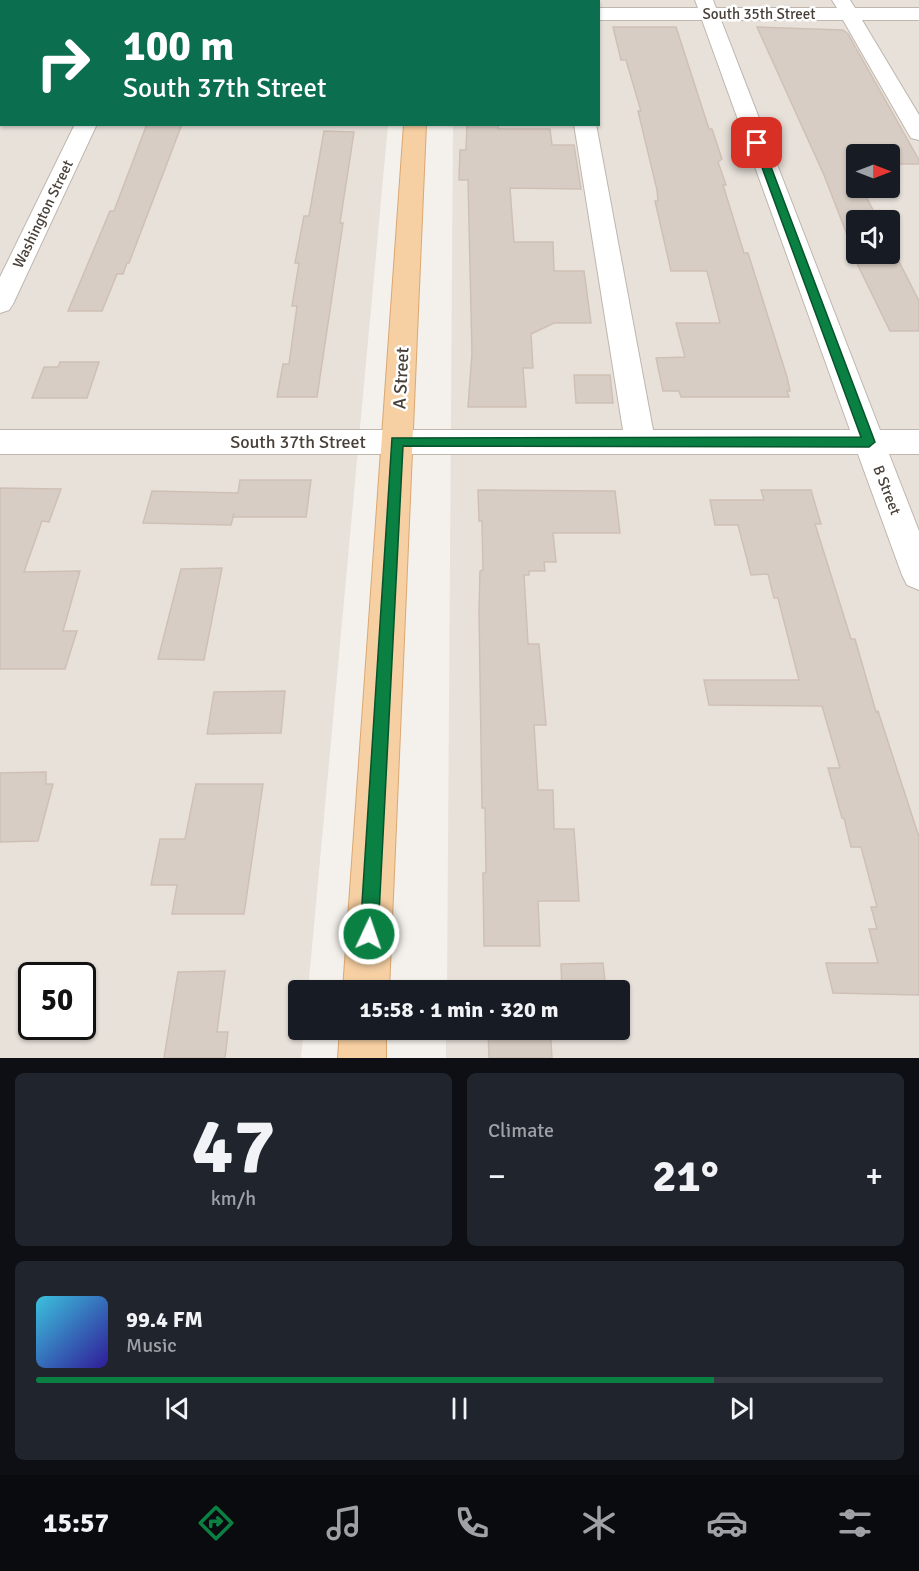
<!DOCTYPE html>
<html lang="en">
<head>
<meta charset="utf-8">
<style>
	body { margin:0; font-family:Signika,sans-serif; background:#20242c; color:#f1f3f6; height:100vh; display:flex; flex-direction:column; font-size:22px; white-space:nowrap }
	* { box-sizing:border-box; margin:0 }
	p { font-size:20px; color:#9ea1a6 }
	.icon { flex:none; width:33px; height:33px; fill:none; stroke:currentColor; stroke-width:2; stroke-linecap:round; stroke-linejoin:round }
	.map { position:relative; height:1058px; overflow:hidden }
	.side { display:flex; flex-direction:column; gap:15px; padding:15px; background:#0d0f14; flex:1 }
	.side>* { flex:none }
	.guide { position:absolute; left:0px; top:0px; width:600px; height:126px; box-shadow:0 2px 4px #0004; background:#0b6e4f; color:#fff; overflow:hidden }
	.needle { width:39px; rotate:90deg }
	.tools { position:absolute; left:846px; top:144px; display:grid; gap:12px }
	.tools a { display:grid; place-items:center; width:54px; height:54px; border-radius:6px; background:#171b24; box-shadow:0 2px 4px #0004; font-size:30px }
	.speed { position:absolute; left:18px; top:962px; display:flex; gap:12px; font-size:30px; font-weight:700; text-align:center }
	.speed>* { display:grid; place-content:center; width:78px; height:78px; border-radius:50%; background:#171b24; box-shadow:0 2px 4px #0004; line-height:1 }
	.speed .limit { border:3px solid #111; border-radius:9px; background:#fff; color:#111 }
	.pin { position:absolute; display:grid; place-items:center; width:51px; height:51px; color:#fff; margin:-26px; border-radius:12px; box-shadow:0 3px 9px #0006 }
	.me { position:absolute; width:66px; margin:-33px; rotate:3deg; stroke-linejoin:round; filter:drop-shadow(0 0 4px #0008) }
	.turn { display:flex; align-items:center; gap:21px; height:126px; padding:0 24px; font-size:27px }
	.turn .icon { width:78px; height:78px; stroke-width:2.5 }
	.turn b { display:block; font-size:42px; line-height:51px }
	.big { font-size:45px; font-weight:700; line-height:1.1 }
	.side .tile { flex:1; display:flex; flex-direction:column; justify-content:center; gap:9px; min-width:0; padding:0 21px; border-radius:9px; background:#20242c }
	.side .dial { align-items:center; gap:0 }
	.dial b { font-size:78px; line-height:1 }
	.song { display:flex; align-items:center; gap:18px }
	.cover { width:72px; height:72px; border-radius:9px; background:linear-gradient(135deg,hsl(190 70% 55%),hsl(250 70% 35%)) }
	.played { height:6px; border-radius:3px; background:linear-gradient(90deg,#0b8043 80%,#363941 80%) }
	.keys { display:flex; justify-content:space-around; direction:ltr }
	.heat { display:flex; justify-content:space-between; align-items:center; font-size:33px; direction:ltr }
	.side .tiles { flex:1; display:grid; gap:15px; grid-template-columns:1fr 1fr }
	.tile:last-child { grid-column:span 2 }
	.trip { position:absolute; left:288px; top:980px; width:342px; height:60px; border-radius:6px; background:#171b24; box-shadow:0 2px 4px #0004; font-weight:700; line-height:60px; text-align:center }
	.tabs { display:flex; height:96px; justify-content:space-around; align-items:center; background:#090b0e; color:#9ea1a6 }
	.tabs .icon { width:42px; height:42px }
	.tabs .selected { color:#0b8043 }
	.tabs b { font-size:27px; color:#f1f3f6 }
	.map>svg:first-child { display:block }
</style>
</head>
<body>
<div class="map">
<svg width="919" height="1058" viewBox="0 0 919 1058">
	<rect width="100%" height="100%" fill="#f4f0eb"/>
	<path fill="#e8e1da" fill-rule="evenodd" d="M0 0H400L2 2V124L388 125 308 990H298V1029H304L301 1058H0ZM32 975H82V1026H32Z
		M454 0H919V1058H446V1029H620V990H447L453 125 598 124V2ZM856 154H890V188H856ZM856 220H890V254H856Z"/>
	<path fill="#d8cdc4" stroke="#cfc0b5" stroke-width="1.5" d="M613 27H676L709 129H712L722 159 718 162 726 185H723L744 253H748L787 377 790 391H787L789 397H681L679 391H663L656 358 685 357 676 323H720L707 271H671L655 201H658L657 190 638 111H641L626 60H621Z
		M757 27 843 30 848 34 919 160V164H890L895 173H890V154H856V188H869H862L878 220H856V254H890V244L919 301V331H890L848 245H851L824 175Z
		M147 124H182L129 263H127L123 274H117L102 311H68L110 211H114Z
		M467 124H498V129H550L552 145H574L581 189 510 188 514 242H553L554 271H584L591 323H554L531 334 533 368H523L526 407H468L472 353 468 180H459L460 150H466Z
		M324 131 354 132 340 223H343L317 397H277L283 364H289L297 306H292L299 263H295L304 216H309Z
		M60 362H99L87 398H32L44 367H58Z
		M574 375H610L613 403H576Z
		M240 480H311L306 517H233L234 513 231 525 143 523 152 491 238 493Z
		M0 488 61 489 49 522 42 521 24 572 80 571 63 631H77L65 669H0Z
		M478 490 615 491 620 533H553L556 562H544L545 571H529V575H524L528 644H539L546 725H534L538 790H553L554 829H574L579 901H538L540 946H484L483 873H486L485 808H482L479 611 480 571 483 570 482 521H479Z
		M761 490H811L821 524H815L851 639H855L876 712 878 711 919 837V995L833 993 826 963H878L869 929H877L871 907H877L861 847H851L844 818H842L828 768H840L822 706 709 705 704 680H799L778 598H774L768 574 751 575 738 525H715L710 500H764Z
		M222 568 204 660 158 659 181 569Z
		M285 691 281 733 207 734 214 692Z
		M46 772V784H53L38 841 0 842V773Z
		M196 784H263L244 914H172L177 885H151L160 839H185Z
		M603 963 606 990H562L561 964Z
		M225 971 217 1032H228L225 1058H164L178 972Z
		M488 1029H550L552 1058H489Z"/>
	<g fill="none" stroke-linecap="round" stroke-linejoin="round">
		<defs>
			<path id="minor" d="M137 0H155L136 2Z
				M556 0H574V2H556Z
				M695 0H713L716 8H837L832 0H850L855 8H919V20H862L919 115V140L911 138 908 133 843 20H721L880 430H919V454H889L919 531V590L907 585 902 575 858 454H0V430H623L574 124H596L653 430H850L702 20H598V8H698Z
				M0 9H2V21H0Z
				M75 124H97L13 304 9 310 0 313V277Z"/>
			<path id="major" d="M413 0H431V2H413Z
				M404 124H426L389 990H343Z
				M340 1029H386V1058H338Z"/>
		</defs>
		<use href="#minor" stroke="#bfb6ae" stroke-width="2"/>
		<use href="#major" stroke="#daa873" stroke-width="2"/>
		<use href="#minor" fill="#fff" fill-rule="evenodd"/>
		<use href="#major" fill="#f6cfa2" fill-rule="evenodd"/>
	</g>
	<path fill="#0b8043" stroke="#07532c" stroke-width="1.5" d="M757 140 762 143 875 442 869 447 403 446 378 934 375 940 369 943 362 940 360 934 392 438 861 437 753 143Z"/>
	<g text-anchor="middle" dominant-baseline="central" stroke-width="5" stroke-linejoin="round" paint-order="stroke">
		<g font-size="15" fill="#484039" stroke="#fff">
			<text x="759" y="14">South 35th Street</text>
			<text transform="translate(43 214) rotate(-64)">Washington Street</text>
			<text transform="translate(887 490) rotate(69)">B Street</text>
		</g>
		<g font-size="18" fill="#484039" stroke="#fff">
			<text transform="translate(401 378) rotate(-87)">A Street</text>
			<text x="298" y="442">South 37th Street</text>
		</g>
	</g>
</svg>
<div class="tools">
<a><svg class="needle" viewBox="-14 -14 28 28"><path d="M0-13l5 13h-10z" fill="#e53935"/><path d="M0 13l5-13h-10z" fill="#9ea1a6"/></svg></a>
<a><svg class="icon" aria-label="sound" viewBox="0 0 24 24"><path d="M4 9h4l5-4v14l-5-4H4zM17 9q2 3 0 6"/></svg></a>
</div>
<div class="speed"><div class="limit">50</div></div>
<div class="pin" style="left:757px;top:143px;background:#d93025"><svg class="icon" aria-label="arrive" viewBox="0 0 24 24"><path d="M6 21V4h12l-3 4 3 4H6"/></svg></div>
<svg class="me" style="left:369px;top:934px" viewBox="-20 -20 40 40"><circle r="17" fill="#0b8043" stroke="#fff" stroke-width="3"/><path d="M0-11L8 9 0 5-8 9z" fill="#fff"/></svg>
<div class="trip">15:58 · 1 min · 320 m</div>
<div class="guide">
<div class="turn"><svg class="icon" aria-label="right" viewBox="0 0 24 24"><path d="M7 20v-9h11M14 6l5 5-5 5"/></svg><div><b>100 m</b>South 37th Street</div></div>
</div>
</div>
<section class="side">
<div class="tiles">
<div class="tile dial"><b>47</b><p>km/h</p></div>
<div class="tile"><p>Climate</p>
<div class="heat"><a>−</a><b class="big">21°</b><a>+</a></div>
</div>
<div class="tile">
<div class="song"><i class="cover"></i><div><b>99.4 FM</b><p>Music</p></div></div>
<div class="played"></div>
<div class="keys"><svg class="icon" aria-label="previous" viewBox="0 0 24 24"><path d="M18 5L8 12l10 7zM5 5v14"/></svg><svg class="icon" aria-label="pause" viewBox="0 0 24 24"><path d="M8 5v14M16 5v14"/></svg><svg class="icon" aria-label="next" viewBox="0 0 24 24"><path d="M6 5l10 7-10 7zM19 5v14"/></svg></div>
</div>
</div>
</section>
<nav class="tabs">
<b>15:57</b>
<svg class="icon selected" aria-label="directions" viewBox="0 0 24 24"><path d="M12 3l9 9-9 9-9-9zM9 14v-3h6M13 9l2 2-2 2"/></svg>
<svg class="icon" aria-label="music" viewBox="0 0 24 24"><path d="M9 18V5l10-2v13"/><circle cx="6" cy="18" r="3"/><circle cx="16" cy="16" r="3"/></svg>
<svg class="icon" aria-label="phone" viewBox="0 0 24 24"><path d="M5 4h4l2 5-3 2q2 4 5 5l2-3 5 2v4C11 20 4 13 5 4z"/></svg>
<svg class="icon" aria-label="climate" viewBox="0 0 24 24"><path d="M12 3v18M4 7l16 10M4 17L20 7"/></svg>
<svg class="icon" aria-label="car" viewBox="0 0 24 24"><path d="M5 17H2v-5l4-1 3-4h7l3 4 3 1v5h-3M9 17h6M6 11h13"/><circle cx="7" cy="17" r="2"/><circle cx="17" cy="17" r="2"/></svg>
<svg class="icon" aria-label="filters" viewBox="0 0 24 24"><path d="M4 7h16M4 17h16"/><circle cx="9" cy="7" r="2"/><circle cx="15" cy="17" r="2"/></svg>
</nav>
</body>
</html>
